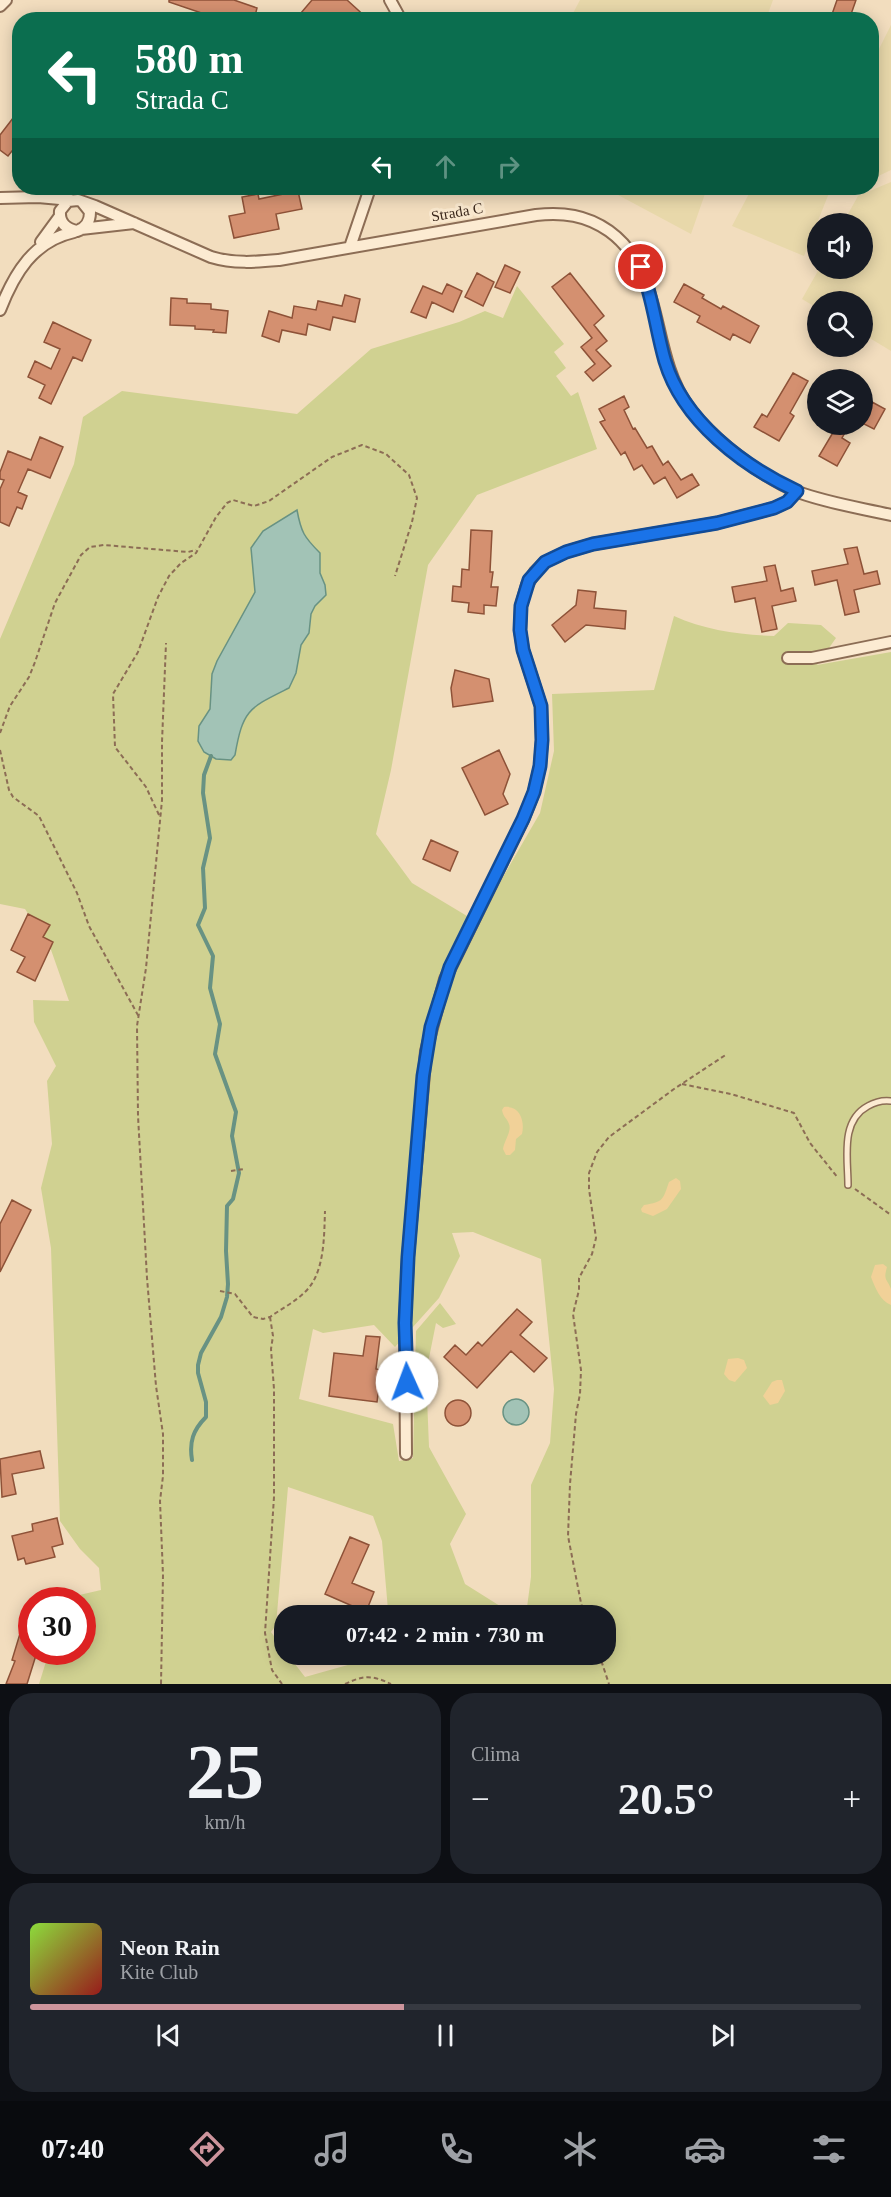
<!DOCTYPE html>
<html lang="it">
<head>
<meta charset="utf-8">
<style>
	body { margin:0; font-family:Georgia,serif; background:#20242c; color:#f1f3f6; height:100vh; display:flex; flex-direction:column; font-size:22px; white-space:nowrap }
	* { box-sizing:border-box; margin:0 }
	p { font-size:20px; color:#9ea1a6 }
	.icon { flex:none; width:33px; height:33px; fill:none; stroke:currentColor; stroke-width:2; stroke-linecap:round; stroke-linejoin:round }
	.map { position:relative; height:1684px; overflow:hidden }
	.side { display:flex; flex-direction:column; gap:9px; padding:9px; background:#0d0f14; flex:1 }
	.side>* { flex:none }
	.top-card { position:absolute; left:12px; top:12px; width:867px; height:183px; border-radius:24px; box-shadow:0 3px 15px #0003; background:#0b6e4f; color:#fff; overflow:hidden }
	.controls { position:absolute; left:807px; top:213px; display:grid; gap:12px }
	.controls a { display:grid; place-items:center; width:66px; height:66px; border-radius:50%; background:#171b24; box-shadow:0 3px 15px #0003; font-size:30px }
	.speed { position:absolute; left:18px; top:1587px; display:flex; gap:12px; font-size:30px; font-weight:700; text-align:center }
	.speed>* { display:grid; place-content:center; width:78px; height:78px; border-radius:50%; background:#171b24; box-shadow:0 3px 15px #0003; line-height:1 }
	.speed .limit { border:9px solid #d22; background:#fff; color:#111 }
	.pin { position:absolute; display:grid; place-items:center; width:51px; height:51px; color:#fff; margin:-26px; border:3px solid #fff; border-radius:50%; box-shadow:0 2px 6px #0007 }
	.me { position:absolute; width:66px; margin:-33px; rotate:358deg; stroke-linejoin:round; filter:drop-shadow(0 0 4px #0008) }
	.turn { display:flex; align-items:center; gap:21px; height:126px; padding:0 24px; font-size:27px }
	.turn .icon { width:78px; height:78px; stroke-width:2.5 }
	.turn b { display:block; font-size:42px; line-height:51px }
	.lanes { display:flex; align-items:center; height:57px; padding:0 24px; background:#0003; justify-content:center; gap:30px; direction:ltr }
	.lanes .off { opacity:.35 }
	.big { font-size:45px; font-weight:700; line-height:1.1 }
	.side .tile { flex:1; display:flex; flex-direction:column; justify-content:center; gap:9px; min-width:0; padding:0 21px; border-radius:24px; background:#20242c }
	.side .dial { align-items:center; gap:0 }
	.dial b { font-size:78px; line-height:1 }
	.song { display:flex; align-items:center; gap:18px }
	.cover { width:72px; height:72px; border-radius:9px; background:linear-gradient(135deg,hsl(90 70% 55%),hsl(0 70% 35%)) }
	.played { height:6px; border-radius:3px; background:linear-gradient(90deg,#cd949c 45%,#363941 45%) }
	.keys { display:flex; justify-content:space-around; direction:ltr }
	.heat { display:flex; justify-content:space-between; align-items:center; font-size:33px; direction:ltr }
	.side .tiles { flex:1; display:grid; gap:9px; grid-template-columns:1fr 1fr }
	.tile:last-child { grid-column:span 2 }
	.trip { position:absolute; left:274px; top:1605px; width:342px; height:60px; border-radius:24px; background:#171b24; box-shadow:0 3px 15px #0003; font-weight:700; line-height:60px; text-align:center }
	.tab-bar { display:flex; height:96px; justify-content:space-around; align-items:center; background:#090b0e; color:#9ea1a6 }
	.tab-bar .icon { width:42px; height:42px }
	.tab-bar .active { color:#cd949c }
	.tab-bar b { font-size:27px; color:#f1f3f6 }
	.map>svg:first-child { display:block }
</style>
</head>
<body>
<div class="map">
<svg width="891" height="1684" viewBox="0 0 891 1684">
	<rect width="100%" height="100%" fill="#f2ddbe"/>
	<path fill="#e8d8aa" d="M580 0H773L766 19H570Z
		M891 25V170L872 179V63Z
		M891 182V351L863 334 862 302H818L817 308 802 299 819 269 862 268V224L843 223 858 196Z
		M605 188H707L691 234Z
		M752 188H831L804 256 732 226Z"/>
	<path fill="#d0d191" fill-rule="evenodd" d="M517 286 564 344 554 352 566 368 556 376 571 396 578 392 597 449 477 495 428 565 391 770 376 834 412 883 477 922 540 813 554 751 552 694 654 690 674 616C705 630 740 635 774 636L788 623 821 625 836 638 817 665 891 652V1684H39L49 1652H82V1600H73L75 1596 101 1590 99 1568 80 1549 60 1521 51 1248 41 1188 52 1144 47 1081 56 1066 34 1022 33 1000 69 1001 50 947 25 909 0 904V639L74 464 83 417 122 391 297 414 371 349 459 322 485 311 503 318ZM473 1232 541 1259 554 1389 550 1443 531 1485V1577L526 1615 606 1616V1654L364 1655 362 1661 305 1677 288 1655 285 1654V1651L271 1632 276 1625 288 1487 373 1516 382 1541 388 1610 381 1615H508L500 1606 465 1584 450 1544 466 1514 429 1447 426 1373 436 1323 443 1328 456 1324 440 1303 416 1331 413 1458 399 1461 393 1424 299 1399 313 1329 323 1333 374 1325 395 1347 439 1298 460 1256 452 1233Z"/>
	<path fill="#f1d198" d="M504 1107C520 1105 525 1121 522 1134L516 1139 515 1150 510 1155H506L503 1149C504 1141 512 1131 509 1124 507 1118 503 1117 502 1110Z
		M676 1178 680 1181 681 1189 667 1209 653 1216 642 1212 641 1209 644 1205C664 1202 663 1199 669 1182Z
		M883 1264 887 1267C883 1281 887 1278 891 1289 891 1293 891 1301 891 1305 880 1301 875 1287 871 1277L875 1265Z
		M738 1358 744 1360 747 1368 735 1382 729 1380 724 1374 728 1359Z
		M777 1380H782L785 1391 778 1403 770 1405 763 1396 772 1382Z"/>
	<path fill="#a2c3b6" stroke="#689283" stroke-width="1.5" d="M297 510C301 532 304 537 320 553V573L325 585 326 595 315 606 311 614 309 633 301 645 296 673 289 688C249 708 243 709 235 755L231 760 216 759 204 752 198 741 199 726 210 709 212 674 217 661 255 592 251 548 263 531Z
		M503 1412a13 13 0 1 1 26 0a13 13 0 1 1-26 0Z"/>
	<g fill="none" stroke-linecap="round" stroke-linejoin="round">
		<path stroke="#689283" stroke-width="4" d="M192 1460C189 1442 193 1430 206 1417V1402L198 1373V1365L201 1353 221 1317 227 1297 228 1284 226 1251 227 1206 233 1199 239 1173 232 1136 236 1112 215 1054 220 1024 210 988 213 956 198 925 205 908 203 868 210 838 203 793 204 775 211 756"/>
	</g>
	<path fill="#d49070" stroke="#8e5238" stroke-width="1.5" d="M169 0H234L257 8 254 20H222L169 2Z
		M312 0H347L369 20H295Z
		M837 0H856L849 20H830Z
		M20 109V141L8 156 0 150V135Z
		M298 191 302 209 276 214 279 229 234 238 229 216 245 213 242 197 258 194 259 199Z
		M505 265 520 272 510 293 495 287Z
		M477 273 494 282 483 306 465 297Z
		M570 273 604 316 594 325 607 341 596 350 611 366 593 381 585 372 595 364 581 347 592 338 552 287Z
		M447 284 462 291 453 312 432 302 426 318 411 312 423 286 442 294Z
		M684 284 704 295 702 298 721 309 723 306 759 326 750 343 733 334 730 340 697 322 700 316 674 302Z
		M345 295 360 299 355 322 333 317 330 330 308 324 306 335 282 330 279 342 262 336 269 311 292 318 294 306 316 310 318 301 342 306Z
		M171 298 187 299V303L211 304V309L228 311 226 333 213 332 214 330 195 329V326L170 325Z
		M53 322 91 340 82 361 73 357 51 404 39 398 45 385 28 377 35 361 51 369 60 349 44 342Z
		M793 373 808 381 790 413 794 416 779 441 754 427 762 414 767 417Z
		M624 396 629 407 624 410 633 429 635 428 647 448 652 446 663 465 668 461 681 480 692 474 699 485 677 498 665 477 654 484 642 465 634 470 625 452 621 455 600 422 605 420 599 409Z
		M872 402 885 409 874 429 862 423Z
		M838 424H850L842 438 850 443 837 466 819 456Z
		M40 437 63 447 50 478 28 469 18 492 27 496 22 509 17 507 9 526 0 522V489L4 480 0 479V472L8 451 31 460Z
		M471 530 492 531 490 572H493L491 587H498L496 606 484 605V614L468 612 469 603 452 601 453 586 461 587 462 569 469 570Z
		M857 547 864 574 877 571 880 584 854 590 859 612 845 615 837 580 815 585 812 571 848 564 844 549Z
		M775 565 781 591 793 588 796 601 772 606 777 629 762 632 755 598 735 602 732 587 767 581 764 567Z
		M578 590 596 592 594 608 626 611 625 629 586 625 565 642 552 625 576 605Z
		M455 670 489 679 493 701 453 707 451 688Z
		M499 750 510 774 503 794 508 804 485 815 462 768Z
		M431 840 458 852 450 871 423 859Z
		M28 914 50 925 43 937 53 942 35 981 17 972 25 957 11 950Z
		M12 1200 31 1210 0 1272V1224Z
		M517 1309 532 1322 520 1335 547 1358 534 1372 511 1351 477 1388 444 1357 455 1345 466 1355 478 1342 482 1346Z
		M366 1336 380 1337 376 1369 381 1370 377 1402 329 1396 334 1353 363 1356Z
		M445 1413a13 13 0 1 1 26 0a13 13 0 1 1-26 0Z
		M40 1451 44 1468 12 1474 16 1494 2 1497 0 1459Z
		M57 1518 63 1544 52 1547 55 1557 26 1564 24 1558 18 1560 12 1536 33 1531 32 1524Z
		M350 1537 369 1545 352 1583 374 1592 366 1612 325 1594Z
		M29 1604H32V1652H37L27 1684H6L15 1661 12 1660Z"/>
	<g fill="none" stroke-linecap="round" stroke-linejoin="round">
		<defs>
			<path id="lane" d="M848 1185C848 1158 840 1121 868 1106 875 1102 883 1100 891 1101"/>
			<path id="street" d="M390 0 401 20
				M0 6 6 0
				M0 198 38 197 71 200
				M82 202 90 212C90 222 86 228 77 231 66 229 59 223 60 211L68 201 78 200 95 206 211 257C234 264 256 262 279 260L536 215C563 212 586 215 609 231 666 272 649 352 688 406 711 438 761 477 798 492 827 503 861 508 891 515
				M81 229 134 223
				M41 242 60 216
				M350 247 370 188
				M0 310C14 274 33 241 74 232
				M788 658H812L891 642
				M406 1454 405 1323 408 1257 426 1051 445 979 523 820 534 792 540 766 542 740 541 706 523 650 520 630 521 606 527 585 535 572 545 562 566 552 593 544 717 523 774 508 787 502 797 491"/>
		</defs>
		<use href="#lane" stroke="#8c6d55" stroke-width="8"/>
		<use href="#street" stroke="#8c6d55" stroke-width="14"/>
		<path stroke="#8c6d55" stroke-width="2" stroke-dasharray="4.5 3" stroke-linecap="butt" d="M0 733 10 706 29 677 35 662 55 603 81 555 90 547 104 545 188 552 196 550
			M0 750 9 790 13 797 39 816 77 893 89 926 139 1017
			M159 815 146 787 115 747 113 694 138 652 158 597 169 576 181 563 196 553 216 517 227 503 233 500 254 506 269 501 332 457 362 445 386 454 409 475 417 498 412 522 395 576
			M682 1084 731 1094 794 1113 810 1143 838 1178
			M231 1171 244 1169
			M855 1189 891 1215
			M220 1291 235 1294 253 1317 263 1319 270 1317C281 1309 295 1302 305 1292 325 1273 324 1236 325 1211
			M270 1317 273 1336 271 1349 274 1389V1497L265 1633 272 1670 282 1684
			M585 1616 581 1603 568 1536 570 1484 576 1414 580 1394 581 1370 573 1314 579 1290V1278L592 1254 596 1238 589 1189V1173L597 1152 609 1137 674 1089 727 1054
			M599 1654 609 1684
			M161 1684 163 1575 160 1501 163 1476V1434L156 1386 147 1278 138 1116 137 1026 146 968 162 800V742L166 643
			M345 1684C364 1675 372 1675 391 1684"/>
		<use href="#lane" stroke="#fcebd2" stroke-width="5"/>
		<use href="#street" stroke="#fcebd2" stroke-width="10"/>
	</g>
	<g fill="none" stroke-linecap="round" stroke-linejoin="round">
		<defs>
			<path id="route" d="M407 1382 405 1323 408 1257 423 1076 431 1027 450 967 523 819 534 792 540 766 542 740 541 706 523 650 520 630 521 606 529 580 545 562 566 552 593 544 717 523 774 508 787 502 797 491C743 466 683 421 665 361 656 330 653 298 641 267"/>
		</defs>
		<use href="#route" stroke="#114b97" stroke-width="15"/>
		<use href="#route" stroke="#1a73e8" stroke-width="10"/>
	</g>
	<g text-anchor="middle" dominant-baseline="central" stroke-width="6" stroke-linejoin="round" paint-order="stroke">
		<g font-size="15" fill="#3a271b" stroke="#f9e8ce">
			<text transform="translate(457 212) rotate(-10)">Strada C</text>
		</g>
	</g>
</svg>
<div class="controls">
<a><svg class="icon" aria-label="sound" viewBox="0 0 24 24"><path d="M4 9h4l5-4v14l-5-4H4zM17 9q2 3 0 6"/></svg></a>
<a><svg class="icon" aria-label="search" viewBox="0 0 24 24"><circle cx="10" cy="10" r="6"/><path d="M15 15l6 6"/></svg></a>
<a><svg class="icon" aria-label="layers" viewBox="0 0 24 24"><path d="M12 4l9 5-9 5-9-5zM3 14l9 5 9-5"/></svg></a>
</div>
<div class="speed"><div class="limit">30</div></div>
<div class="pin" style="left:641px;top:267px;background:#d93025"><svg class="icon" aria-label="arrive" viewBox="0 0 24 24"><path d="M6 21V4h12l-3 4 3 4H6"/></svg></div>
<svg class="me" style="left:407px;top:1382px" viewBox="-20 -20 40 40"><circle r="19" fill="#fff"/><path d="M0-13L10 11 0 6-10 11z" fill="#1a73e8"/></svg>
<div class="trip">07:42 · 2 min · 730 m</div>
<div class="top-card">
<div class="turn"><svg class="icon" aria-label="left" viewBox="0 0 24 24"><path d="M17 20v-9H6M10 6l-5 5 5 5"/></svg><div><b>580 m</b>Strada C</div></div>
<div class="lanes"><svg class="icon" aria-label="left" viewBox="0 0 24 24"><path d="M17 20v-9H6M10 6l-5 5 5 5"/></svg><svg class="icon off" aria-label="ahead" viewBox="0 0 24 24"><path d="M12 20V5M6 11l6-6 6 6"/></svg><svg class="icon off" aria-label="right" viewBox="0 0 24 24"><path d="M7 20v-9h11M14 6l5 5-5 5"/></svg></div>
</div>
</div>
<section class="side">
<div class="tiles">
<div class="tile dial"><b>25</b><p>km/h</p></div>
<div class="tile"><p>Clima</p>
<div class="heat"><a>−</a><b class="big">20.5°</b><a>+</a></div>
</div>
<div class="tile">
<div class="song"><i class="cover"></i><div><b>Neon Rain</b><p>Kite Club</p></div></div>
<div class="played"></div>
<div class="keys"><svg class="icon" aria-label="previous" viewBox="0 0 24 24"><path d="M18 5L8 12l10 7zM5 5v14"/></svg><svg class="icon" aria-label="pause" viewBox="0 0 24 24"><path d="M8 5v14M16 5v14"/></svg><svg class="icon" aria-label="next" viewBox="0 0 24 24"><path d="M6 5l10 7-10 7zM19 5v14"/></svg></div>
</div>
</div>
</section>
<nav class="tab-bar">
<b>07:40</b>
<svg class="icon active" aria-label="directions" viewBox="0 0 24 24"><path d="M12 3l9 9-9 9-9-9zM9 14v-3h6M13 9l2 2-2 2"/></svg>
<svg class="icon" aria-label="music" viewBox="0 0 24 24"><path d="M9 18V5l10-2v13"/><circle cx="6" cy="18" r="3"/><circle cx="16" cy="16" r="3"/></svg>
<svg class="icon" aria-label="phone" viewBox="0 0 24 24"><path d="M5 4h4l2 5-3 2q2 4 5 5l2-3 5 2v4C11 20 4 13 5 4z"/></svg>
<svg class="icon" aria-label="climate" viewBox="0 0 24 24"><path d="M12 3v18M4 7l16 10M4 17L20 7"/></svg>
<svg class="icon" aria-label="car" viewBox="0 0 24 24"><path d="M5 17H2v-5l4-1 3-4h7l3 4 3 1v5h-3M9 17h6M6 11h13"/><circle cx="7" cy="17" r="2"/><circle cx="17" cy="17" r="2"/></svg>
<svg class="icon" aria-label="filters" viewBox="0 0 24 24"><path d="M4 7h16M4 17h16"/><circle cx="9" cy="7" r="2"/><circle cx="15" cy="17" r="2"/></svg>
</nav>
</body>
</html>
